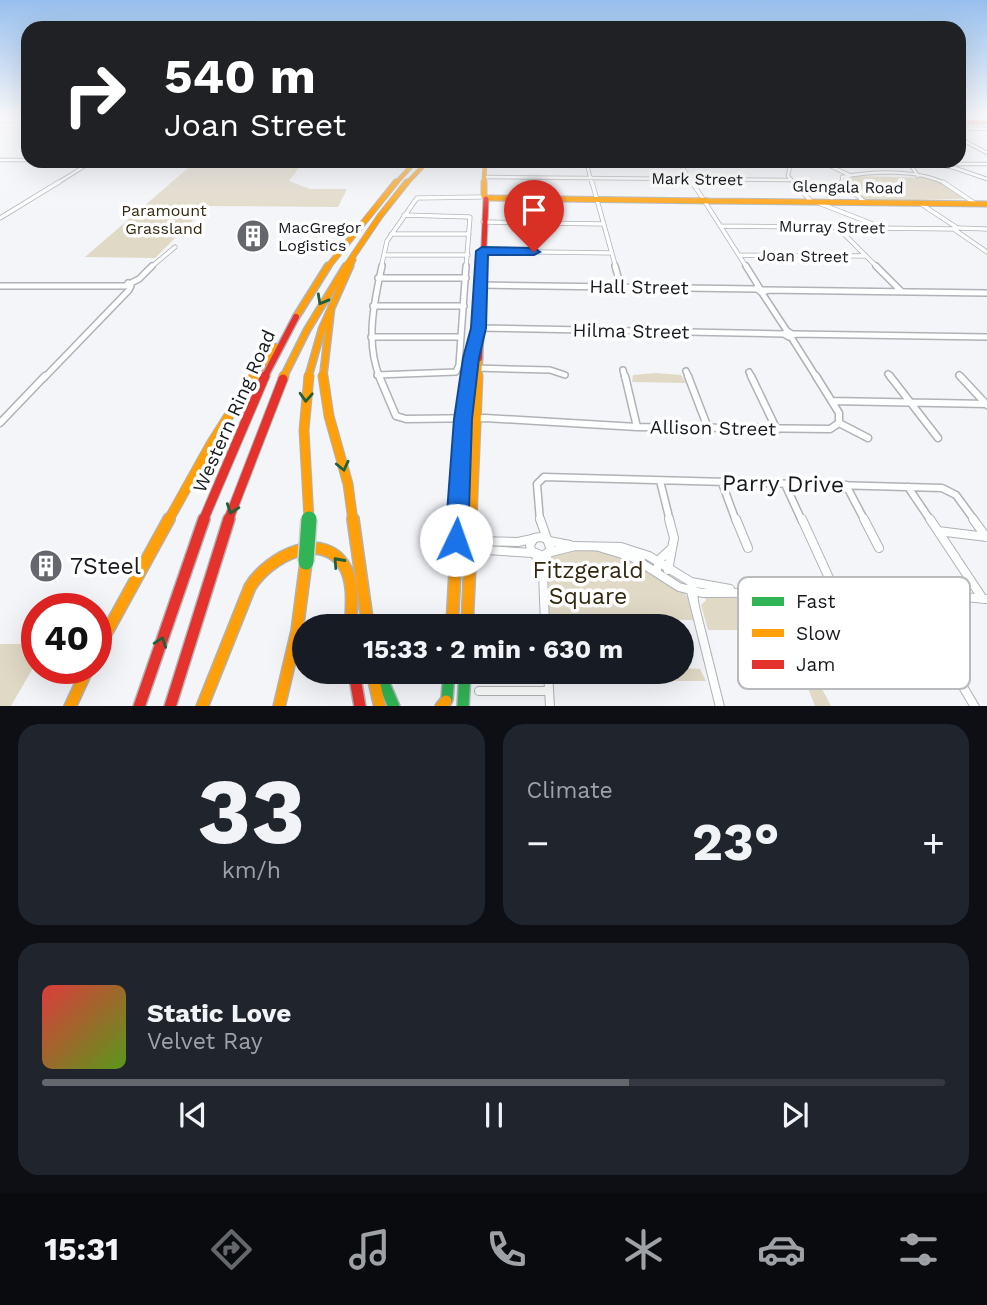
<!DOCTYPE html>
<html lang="en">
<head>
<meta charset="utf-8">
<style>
	body { margin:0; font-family:"Work Sans",sans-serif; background:#20242c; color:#f1f3f6; height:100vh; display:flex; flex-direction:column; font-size:26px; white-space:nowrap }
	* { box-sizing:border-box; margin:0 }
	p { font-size:23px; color:#9ea1a6 }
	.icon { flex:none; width:38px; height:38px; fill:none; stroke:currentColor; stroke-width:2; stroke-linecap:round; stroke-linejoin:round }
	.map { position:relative; height:706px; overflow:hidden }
	.side { display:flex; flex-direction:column; gap:18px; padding:18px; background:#0d0f14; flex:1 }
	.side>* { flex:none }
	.banner { position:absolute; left:21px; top:21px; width:945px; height:147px; border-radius:21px; box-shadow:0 7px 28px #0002; background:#202124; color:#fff; overflow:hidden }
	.speed { position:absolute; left:21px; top:593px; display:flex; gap:14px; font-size:35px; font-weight:700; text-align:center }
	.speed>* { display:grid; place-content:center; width:91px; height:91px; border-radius:50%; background:#171b24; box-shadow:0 7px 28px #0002; line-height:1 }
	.speed .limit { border:10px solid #d22; background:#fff; color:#111 }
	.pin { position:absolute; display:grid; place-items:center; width:60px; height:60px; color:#fff; margin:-72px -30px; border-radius:50% 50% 50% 0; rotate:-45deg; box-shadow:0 0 7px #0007 }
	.pin .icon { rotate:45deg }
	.me { position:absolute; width:77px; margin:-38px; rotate:3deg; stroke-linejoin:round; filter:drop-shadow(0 0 5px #0008) }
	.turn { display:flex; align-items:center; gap:24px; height:147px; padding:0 28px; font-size:32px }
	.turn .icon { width:91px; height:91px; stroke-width:2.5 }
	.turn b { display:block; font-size:49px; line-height:60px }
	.big { font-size:52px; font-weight:700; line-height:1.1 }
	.side .tile { flex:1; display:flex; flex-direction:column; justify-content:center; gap:10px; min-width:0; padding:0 24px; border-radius:21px; background:#20242c }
	.side .dial { align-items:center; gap:0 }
	.dial b { font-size:91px; line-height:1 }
	.song { display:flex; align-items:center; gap:21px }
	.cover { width:84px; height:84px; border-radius:10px; background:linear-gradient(135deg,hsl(0 70% 55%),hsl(90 70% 35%)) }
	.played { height:7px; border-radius:4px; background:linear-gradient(90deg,#64676b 65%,#363941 65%) }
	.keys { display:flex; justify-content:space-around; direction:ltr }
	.heat { display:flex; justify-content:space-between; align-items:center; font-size:38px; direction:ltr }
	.side .tiles { flex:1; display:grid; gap:18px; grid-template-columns:1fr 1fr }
	.tile:last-child { grid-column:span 2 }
	.trip { position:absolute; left:292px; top:614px; width:402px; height:70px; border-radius:35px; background:#171b24; box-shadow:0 7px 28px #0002; font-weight:700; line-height:70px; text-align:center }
	.dock { display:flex; height:112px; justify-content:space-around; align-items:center; background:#090b0e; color:#9ea1a6 }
	.dock .icon { width:49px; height:49px }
	.dock .on { color:#64676b }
	.dock b { font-size:32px; color:#f1f3f6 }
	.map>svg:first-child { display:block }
</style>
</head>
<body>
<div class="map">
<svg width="987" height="707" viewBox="0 0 987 707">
	<rect width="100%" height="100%" fill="#f3f5f9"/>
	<path fill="#e0d9c6" d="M195 162H303L289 181 310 189H347L338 207 207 206 155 258 85 257Z
		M852 176 927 178 937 180 964 199 866 201 842 180Z
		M656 373 681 375 686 383 632 382 633 375Z
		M567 549 600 550 620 554 684 592 688 598 693 620 636 619 637 626H606L605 618 549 616 547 576 552 554Z
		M728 595 734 598H817L819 595 871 599 897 595 901 596 921 630H708L701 605 706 600 705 596Z
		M0 644H37V661L11 706H0Z
		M683 668 700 669 706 681H554L553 672H682Z
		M822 674 826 676H867L870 683H819L831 706H815L803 675Z"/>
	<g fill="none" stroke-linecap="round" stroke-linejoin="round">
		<defs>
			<path id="street-far4" d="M0 120 28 122
				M959 128 987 129
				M959 138 987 153
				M0 160H28
				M586 161 592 184
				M681 161 794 164
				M820 161 849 175
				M908 161 918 176
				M921 161 955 168 987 179
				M679 162 693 184
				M948 164H987
				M484 177 791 180
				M842 177C872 171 919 169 946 184
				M842 177 843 184
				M56 184 91 162
				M795 184 788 176 790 166 801 161"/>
			<path id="street-far3" d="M592 182 616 268
				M692 182 703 199
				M793 182 812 202
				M841 182 866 203
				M943 182 976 204
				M705 202 747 268
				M816 202 878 226
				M921 204 956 227
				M404 215 470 217 466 268
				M0 218 59 182
				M483 222 604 224
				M720 226 953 229
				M837 227 878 268
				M958 228 987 229
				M955 230 987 252
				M391 234H469
				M482 251 612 253
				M384 255H468
				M739 255 866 256
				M150 268 175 247
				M381 268 387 241 417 198 481 197"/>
			<path id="street-far2" d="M615 266 621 287
				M746 266 759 287
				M876 266 902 292
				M378 278H466
				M480 285 756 289
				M0 286H125L139 279 152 266
				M756 288 766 291 762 293Z
				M765 290 987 293
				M762 293 787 331
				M373 306H464
				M479 328 784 334
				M787 331 794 335 789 337 784 334Z
				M794 334 987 337
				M371 337H461
				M791 337 817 378
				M475 368 550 370 565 375
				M623 370 625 378
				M686 371 689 378
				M749 372 752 378
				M888 374 891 378
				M377 375 456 372 459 365 466 266
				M959 375 962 378
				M44 378 129 290 131 286 128 283
				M380 378C365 343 374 302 382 266"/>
			<path id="street-far1" d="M379 376 396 416 406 419 485 418 637 427 830 429 839 423V413L816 376
				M625 376 637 427
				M688 376 708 428
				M751 376 777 430
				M890 376 938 438
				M960 376 987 405
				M832 401 987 404
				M0 423 45 376
				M839 423 868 438
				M660 481 670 521
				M722 483 736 521
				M785 484 802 521
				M846 485 865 521
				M908 487 931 521
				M540 521 537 484 544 477 942 488 956 495 975 521"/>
			<path id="street" d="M540 519 547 539
				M736 519 748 548
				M802 519 835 591
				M864 519 879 548
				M930 519 983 599
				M973 519 986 537
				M938 531 987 537
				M541 537 547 539 551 550 543 556 531 551 530 545 534 538Z
				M470 541 518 542 532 539
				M549 541 570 545
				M599 547 632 557 679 587 702 593 906 592 987 599
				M470 549 533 553
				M551 552 575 546 621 547 649 556 691 582 730 589
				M535 554 543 572
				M668 570 674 538 669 519
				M656 572 660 559 671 549
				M691 582 695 607
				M691 591 720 707
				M907 592 975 707
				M545 626 543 572 548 554
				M548 672 550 707
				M479 691H549"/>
			<path id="fast" d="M379 672 394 707
				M447 699 449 672
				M463 707 465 672"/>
			<path id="slow-far4" d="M395 184 416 161
				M406 184 428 161
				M484 184 485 162"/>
			<path id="slow-far3" d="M484 196V182
				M488 198 708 201 700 200
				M708 201 987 204
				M327 268 396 182
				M345 268 380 216 407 182
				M349 268 353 260"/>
			<path id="slow-far2" d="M296 317 328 266
				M253 378 276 347
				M283 378 307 330 346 266
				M308 378 322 329 350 266
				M323 378 331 309
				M470 378 476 339
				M478 378 479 358"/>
			<path id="slow-far1" d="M309 376 304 430 309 519
				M323 376 329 416 348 484 353 521
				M283 379 284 376
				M168 521 211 444 254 376
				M458 521 463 419 470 376
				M472 521 478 376"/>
			<path id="slow" d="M353 519 368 626
				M452 626 458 519
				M467 626 472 519
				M96 652 169 519
				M372 672 380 707
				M70 707 88 668
				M202 707 250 587C268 557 326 526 347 571 354 588 351 608 351 626
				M279 707 297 631 306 562
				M441 707 446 701"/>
			<path id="jam-far4" d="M959 122H987"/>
			<path id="jam-far3" d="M483 268 486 199"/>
			<path id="jam-far2" d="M479 358 483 266
				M264 378 296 317"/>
			<path id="jam-far1" d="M203 521 265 376
				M228 521 283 379"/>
			<path id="jam" d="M354 672 360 707
				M139 707 204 519
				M170 707 229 519"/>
		</defs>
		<use href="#street-far4" stroke="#b0b2b6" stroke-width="4.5"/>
		<use href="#street-far3" stroke="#b0b2b6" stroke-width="5"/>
		<use href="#street-far2" stroke="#b0b2b6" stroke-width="8"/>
		<use href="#street-far1" stroke="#b0b2b6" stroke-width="9"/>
		<use href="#street" stroke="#b0b2b6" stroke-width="10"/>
		<use href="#fast" stroke="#b0b2b6" stroke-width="14"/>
		<use href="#slow-far4" stroke="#b0b2b6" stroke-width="5"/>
		<use href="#slow-far3" stroke="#b0b2b6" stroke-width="7"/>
		<use href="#slow-far2" stroke="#b0b2b6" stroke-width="9"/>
		<use href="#slow-far1" stroke="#b0b2b6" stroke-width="11"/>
		<use href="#slow" stroke="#b0b2b6" stroke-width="14"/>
		<use href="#jam-far4" stroke="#b0b2b6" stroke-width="5"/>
		<use href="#jam-far3" stroke="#b0b2b6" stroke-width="7"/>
		<use href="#jam-far2" stroke="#b0b2b6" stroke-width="9"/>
		<use href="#jam-far1" stroke="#b0b2b6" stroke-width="11"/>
		<use href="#jam" stroke="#b0b2b6" stroke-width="14"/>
		<use href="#street-far4" stroke="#fdfefe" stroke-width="2.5"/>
		<use href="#street-far3" stroke="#fdfefe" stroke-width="3.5"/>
		<use href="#street-far2" stroke="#fdfefe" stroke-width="5"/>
		<use href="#street-far1" stroke="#fdfefe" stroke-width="6"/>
		<use href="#street" stroke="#fdfefe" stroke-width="8"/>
		<use href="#fast" stroke="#30b455" stroke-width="11"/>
		<use href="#slow-far4" stroke="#ff9f0a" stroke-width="3.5"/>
		<use href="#slow-far3" stroke="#ff9f0a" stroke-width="5"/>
		<use href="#slow-far2" stroke="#ff9f0a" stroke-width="6"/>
		<use href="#slow-far1" stroke="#ff9f0a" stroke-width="9"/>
		<use href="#slow" stroke="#ff9f0a" stroke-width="11"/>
		<use href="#jam-far4" stroke="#e5322d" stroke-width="3.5"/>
		<use href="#jam-far3" stroke="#e5322d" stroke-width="5"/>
		<use href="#jam-far2" stroke="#e5322d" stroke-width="6"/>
		<use href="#jam-far1" stroke="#e5322d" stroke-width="9"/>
		<use href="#jam" stroke="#e5322d" stroke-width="11"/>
		<defs>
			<path id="rail" d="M959 125 987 126"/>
		</defs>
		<use href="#rail" stroke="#bcbcbe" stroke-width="3.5"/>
		<use href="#rail" stroke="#fff" stroke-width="2" stroke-dasharray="2.5" stroke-linecap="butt"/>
		<defs>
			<path id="fast-bridge" d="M306 562 309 519"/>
		</defs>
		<use href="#fast-bridge" stroke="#d1d2d4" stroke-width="18" stroke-linecap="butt"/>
		<use href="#fast-bridge" stroke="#30b455" stroke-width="15"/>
	</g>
	<defs><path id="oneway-chevron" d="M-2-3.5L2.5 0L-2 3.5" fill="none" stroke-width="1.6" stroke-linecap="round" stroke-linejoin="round" transform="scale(1.75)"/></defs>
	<g stroke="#225f37">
		<use href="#oneway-chevron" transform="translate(322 300) rotate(119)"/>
		<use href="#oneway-chevron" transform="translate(306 397) rotate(93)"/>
		<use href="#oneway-chevron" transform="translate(343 466) rotate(77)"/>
		<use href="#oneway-chevron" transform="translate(232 509) rotate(109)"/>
		<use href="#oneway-chevron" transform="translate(338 562) rotate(-132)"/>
		<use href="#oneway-chevron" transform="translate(161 642) rotate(-71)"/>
	</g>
	<linearGradient id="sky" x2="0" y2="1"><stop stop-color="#97bfed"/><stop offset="0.54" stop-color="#fafafc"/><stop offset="1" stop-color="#fafafc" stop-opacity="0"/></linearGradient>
	<rect width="987" height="217" fill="url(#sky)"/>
	<path fill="#1a73e8" stroke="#114b97" stroke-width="2" d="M482 247 534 248 540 252 534 255H488L486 328 479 358 472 419 468 540 464 547 456 550 448 547 445 540 454 419 463 358 471 328 476 251Z"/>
	<defs>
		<symbol id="building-disc" viewBox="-11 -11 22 22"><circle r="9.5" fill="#64676b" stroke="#fff"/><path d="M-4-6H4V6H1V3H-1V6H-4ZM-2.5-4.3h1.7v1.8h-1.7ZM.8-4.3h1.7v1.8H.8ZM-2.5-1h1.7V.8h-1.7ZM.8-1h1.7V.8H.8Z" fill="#fff"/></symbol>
	</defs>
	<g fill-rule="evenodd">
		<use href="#building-disc" x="234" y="217" width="38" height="38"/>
		<use href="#building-disc" x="27" y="547" width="38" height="38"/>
	</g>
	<g text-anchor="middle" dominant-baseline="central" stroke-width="7" stroke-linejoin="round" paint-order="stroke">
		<g font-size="16" fill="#171a1e" stroke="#fff">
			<text transform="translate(697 179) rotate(1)">Mark Street</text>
			<text transform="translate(848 187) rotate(1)">Glengala Road</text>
			<text transform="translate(832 227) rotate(1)">Murray Street</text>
			<text transform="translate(803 256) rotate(1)">Joan Street</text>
		</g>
		<g font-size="16" fill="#33290f" stroke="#fff">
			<text x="164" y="210">Paramount<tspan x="164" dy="18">Grassland</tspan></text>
		</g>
		<g font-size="16" fill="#171a1e" stroke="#fff" text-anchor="start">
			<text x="278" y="227">MacGregor<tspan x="278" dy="18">Logistics</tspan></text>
		</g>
		<g font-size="19" fill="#171a1e" stroke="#fff">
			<text transform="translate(639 287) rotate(1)">Hall Street</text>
			<text transform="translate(631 331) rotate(1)">Hilma Street</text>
			<text transform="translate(234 411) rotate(-66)">Western Ring Road</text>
			<text transform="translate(713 428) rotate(1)">Allison Street</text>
		</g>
		<g font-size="23" fill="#171a1e" stroke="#fff">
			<text transform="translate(783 484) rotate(1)">Parry Drive</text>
		</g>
		<g font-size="23" fill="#171a1e" stroke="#fff" text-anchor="start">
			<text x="70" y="566">7Steel</text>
		</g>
		<g font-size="23" fill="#33290f" stroke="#fff">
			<text x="588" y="570">Fitzgerald<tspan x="588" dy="26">Square</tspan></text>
		</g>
	</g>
	<rect x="738" y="577" width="232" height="112" rx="10" fill="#fff" stroke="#b9babc" stroke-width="2"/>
	<rect x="752" y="597" width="32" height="9" fill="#30b455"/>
	<rect x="752" y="629" width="32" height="8" fill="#ff9f0a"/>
	<rect x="752" y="660" width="32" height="9" fill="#e5322d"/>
	<g font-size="19" fill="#171a1e">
		<text x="796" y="608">Fast</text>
		<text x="796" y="640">Slow</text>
		<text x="796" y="671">Jam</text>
	</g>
</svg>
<div class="speed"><div class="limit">40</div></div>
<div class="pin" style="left:534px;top:252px;background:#d93025"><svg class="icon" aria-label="arrive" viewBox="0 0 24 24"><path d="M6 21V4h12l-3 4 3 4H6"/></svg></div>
<svg class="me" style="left:456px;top:540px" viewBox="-20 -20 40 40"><circle r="19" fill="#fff"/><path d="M0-13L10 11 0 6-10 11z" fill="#1a73e8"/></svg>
<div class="trip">15:33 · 2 min · 630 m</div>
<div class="banner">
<div class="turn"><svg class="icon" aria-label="right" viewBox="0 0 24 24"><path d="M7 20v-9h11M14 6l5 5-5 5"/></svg><div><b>540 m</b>Joan Street</div></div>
</div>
</div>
<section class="side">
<div class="tiles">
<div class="tile dial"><b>33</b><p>km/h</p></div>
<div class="tile"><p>Climate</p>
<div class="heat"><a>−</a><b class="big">23°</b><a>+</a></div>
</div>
<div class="tile">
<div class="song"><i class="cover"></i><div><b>Static Love</b><p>Velvet Ray</p></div></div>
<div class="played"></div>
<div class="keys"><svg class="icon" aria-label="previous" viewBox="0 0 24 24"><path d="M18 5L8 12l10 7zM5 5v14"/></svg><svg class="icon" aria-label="pause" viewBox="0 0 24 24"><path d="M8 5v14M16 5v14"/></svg><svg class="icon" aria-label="next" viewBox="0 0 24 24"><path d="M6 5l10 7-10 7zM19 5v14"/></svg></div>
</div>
</div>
</section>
<nav class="dock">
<b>15:31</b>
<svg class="icon on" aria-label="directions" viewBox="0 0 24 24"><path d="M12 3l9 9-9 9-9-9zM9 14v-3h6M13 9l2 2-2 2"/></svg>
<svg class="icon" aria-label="music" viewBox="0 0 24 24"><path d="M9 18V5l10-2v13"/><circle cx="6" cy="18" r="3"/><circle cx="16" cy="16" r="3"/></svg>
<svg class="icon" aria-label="phone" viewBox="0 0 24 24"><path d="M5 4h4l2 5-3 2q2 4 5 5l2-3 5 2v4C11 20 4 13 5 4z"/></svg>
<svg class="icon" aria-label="climate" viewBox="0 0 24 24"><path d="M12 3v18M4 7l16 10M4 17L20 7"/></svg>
<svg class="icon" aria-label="car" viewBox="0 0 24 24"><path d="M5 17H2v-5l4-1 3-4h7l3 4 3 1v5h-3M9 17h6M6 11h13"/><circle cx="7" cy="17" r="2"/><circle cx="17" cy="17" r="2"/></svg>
<svg class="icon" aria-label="filters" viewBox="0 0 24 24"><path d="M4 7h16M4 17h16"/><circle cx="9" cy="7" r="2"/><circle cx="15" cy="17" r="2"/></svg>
</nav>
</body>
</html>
